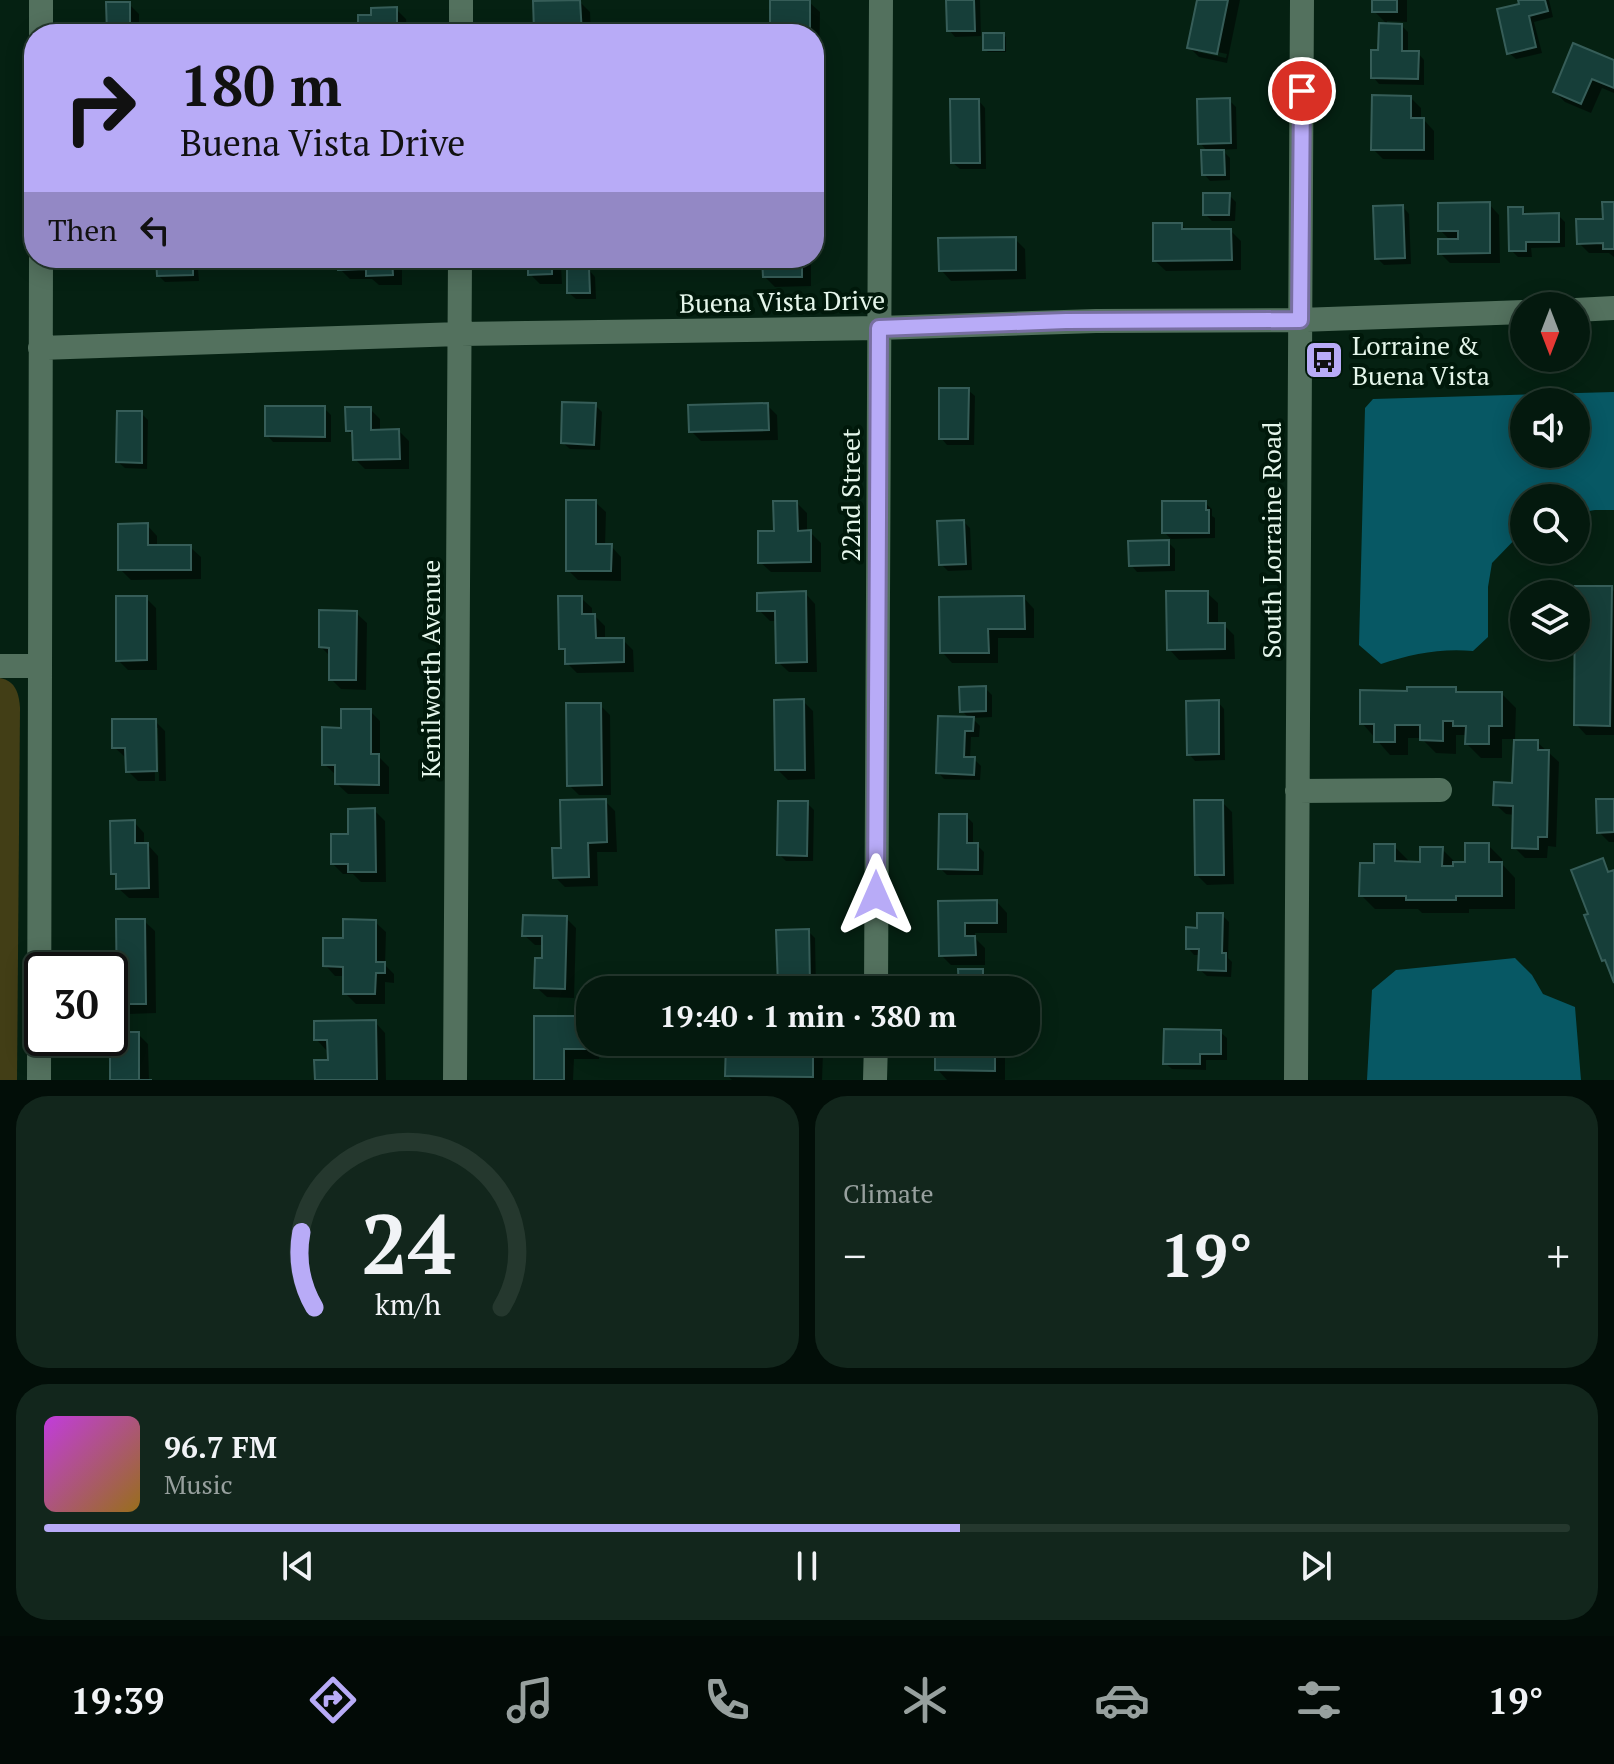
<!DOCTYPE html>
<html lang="en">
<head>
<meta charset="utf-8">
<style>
	body { margin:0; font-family:"PT Serif",serif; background:#12261c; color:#f1f3f6; height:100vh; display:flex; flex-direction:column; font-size:30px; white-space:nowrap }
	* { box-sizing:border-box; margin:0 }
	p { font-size:26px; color:#97a09e }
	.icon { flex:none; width:44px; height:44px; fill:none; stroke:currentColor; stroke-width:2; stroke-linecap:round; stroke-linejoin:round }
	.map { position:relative; height:1080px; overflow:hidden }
	.details { display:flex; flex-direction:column; gap:16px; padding:16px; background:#020e08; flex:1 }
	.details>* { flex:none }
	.hud { position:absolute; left:24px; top:24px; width:800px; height:244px; border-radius:32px; box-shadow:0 4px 20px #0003,0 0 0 2px #25382e; background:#b8abf7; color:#111; overflow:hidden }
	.needle { width:52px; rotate:180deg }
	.fabs { position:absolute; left:1510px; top:292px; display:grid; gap:16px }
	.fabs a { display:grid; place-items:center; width:80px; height:80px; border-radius:50%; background:#04190e; box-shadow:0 4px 20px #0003,0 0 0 2px #25382e; font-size:40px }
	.speed { position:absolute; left:24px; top:952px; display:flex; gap:16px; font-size:40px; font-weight:700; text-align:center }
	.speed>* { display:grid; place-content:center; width:104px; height:104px; border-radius:50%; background:#04190e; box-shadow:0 4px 20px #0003,0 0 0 2px #25382e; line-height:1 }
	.speed .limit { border:4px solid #111; border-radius:12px; background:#fff; color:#111 }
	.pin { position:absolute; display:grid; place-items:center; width:68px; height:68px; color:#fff; margin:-34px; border:4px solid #fff; border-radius:50%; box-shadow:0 2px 8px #0007 }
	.me { position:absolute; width:88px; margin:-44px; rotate:0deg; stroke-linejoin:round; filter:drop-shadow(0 0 6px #0008) }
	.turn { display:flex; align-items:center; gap:28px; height:168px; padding:0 24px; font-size:36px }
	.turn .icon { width:104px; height:104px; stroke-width:2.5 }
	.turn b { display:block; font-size:56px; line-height:68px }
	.then { display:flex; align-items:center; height:76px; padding:0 24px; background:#0003; gap:16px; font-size:30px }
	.big { font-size:60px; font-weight:700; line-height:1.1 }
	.details .card { flex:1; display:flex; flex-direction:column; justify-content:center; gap:12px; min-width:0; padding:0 28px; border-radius:32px; background:#12261c }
	.details .dial { align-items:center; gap:0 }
	.dial svg { height:208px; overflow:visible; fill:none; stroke:#25382e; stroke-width:7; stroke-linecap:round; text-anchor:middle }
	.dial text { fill:#f1f3f6; stroke:none }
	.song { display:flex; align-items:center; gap:24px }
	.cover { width:96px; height:96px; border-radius:12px; background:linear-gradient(135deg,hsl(290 70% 55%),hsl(40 70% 35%)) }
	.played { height:8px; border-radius:4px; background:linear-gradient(90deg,#b8abf7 60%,#25382e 60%) }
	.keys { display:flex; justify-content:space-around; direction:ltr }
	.heat { display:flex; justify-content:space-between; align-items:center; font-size:44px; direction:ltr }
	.details .tiles { flex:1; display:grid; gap:16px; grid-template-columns:1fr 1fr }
	.card:last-child { grid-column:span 2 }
	.trip { position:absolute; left:576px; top:976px; width:464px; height:80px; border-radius:32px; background:#04190e; box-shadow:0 4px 20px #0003,0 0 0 2px #25382e; font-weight:700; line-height:80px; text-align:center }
	.tab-bar { display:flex; height:128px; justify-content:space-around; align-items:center; background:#020a06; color:#97a09e }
	.tab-bar .icon { width:56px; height:56px }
	.tab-bar .on { color:#b8abf7 }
	.tab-bar b { font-size:36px; color:#f1f3f6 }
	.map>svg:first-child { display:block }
</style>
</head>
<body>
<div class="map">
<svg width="1614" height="1080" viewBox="0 0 1614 1080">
	<rect width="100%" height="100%" fill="#052112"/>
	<path fill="#423e16" d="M0 678C16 681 19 694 20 708L17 1080H0Z"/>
	<path fill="#075864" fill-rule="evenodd" d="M1614 392V510H1595L1576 513V498H1524V530L1492 563 1488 587V637L1473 651C1441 648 1411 654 1381 664L1359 645 1365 408 1373 399ZM1524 402H1576V454H1524Z
		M1515 958 1532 975 1543 994 1575 1007 1581 1080H1367L1372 990 1396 970Z"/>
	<path fill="#0007" fill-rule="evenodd" d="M948 0H980L981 36 955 37 949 30Z
		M1199 0H1240L1227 63 1199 57 1189 47ZM1198 48 1227 54 1226 58 1198 52Z
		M1374 0H1407V22L1387 21V24L1374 11Z
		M1520 0H1549L1553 17 1534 22 1542 53 1516 59 1509 53 1521 5Z
		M580 2 590 12 591 34H537Z
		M809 2 820 12 819 74 814 73V34H762L772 32Z
		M129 4 139 14V28H149L155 34H109Z
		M396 9 406 19 407 34H360L373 17Z
		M1402 26 1408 32V53H1418L1424 60V85L1379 84 1373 77 1380 53Z
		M1003 35 1006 37V52H988L985 50Z
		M1614 63V93L1602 88 1591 113 1565 102 1555 92Z
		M1411 98 1421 108V120H1424L1434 131V160L1383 159 1373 149Z
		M1229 100 1236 107 1237 149 1222 150 1230 158V180L1210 181 1204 174 1208 152 1200 143Z
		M979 101 985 108 986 169H960L953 163Z
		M1229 195 1236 202 1235 221H1212L1205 214Z
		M1489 204 1499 215 1500 263H1450L1440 253 1451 241 1440 230Z
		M1614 204V257L1609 253H1589L1579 243 1605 221Z
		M1403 207 1409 214 1411 264 1384 265 1377 258Z
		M1522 209 1528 216 1558 215 1565 222V247L1531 248 1532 257H1518L1511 250Z
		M1182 225 1188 231H1231L1241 241V270L1166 271 1155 261Z
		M1015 239 1025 249 1026 279 951 281 941 270Z
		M110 258H197L199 281 165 282 159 276 158 261 115 262Z
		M339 258H402V285H379L372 279H350L340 269Z
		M529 258H570V270H589L595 277 596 299H576L569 293V266H561L562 284H540L530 274Z
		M749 258H811V286L775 287 765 277V263H754Z
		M968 390 975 396 974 445H947L941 438Z
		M595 405 602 412 600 450 570 449 563 443Z
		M767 405 777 415 778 440 701 441 691 431Z
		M324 408 331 415V442H273L267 435Z
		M370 409 380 419V432L399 431 409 441V469H365L355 459 354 437 348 431Z
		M141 413 148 420 147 469 125 468 118 462Z
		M595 502 606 512 605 546H611L621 557V581L578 580 568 570Z
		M797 503 807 513V532H810L821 543V572H771L760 562 776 533Z
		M1205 503 1212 509V516L1215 518V538L1171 539 1164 532Z
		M964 522 970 528 972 570 948 571 941 564Z
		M147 525 157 536V547H190L201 557V579L131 580 120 569Z
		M1168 542 1175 549V571L1137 572 1131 565Z
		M1611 588 1614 591V735H1586L1576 724Z
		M805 593 815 604 817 672H789L778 662 777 621H770L759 610Z
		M1207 593 1218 603V625H1224L1234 635 1235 659 1179 660 1169 649Z
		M146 598 156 608 157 670H128L118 660Z
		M581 598 592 608V616H595L605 626V640H623L633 650 634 672 577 673 567 663V654L561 648Z
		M1024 598 1034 609V638H998V663H952L942 652Z
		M356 613 367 623 366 690 341 689 331 679V657L321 647Z
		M985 688 992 695V717L972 718 980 726 979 737H971L970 759H974L981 766 980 780 944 779 938 772 970 719 962 711Z
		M1456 689 1460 694H1502L1516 708 1515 739H1502V758H1481L1467 744V737L1465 735H1456V754L1436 753 1421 738H1408V755H1390L1362 723 1409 693Z
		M803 701 813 711 815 779 788 780 777 769Z
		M1218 702 1224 709 1225 760 1195 761 1189 754Z
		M600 705 610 715 611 795H579L569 785Z
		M370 711 380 721V758L389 767V794H348L337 784V774H335L324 764 343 730Z
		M155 721 165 731 166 781H159L158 728H154L155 781H138L128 771V757H125L114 747Z
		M1537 742 1559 762 1556 847 1548 846 1547 858H1525L1514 847 1515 815 1506 814 1495 804 1514 785Z
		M605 801 615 811 617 852H597L598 886 565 887 555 877 563 850Z
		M1614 801V842H1609L1599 832Z
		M1222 802 1232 812 1234 884 1207 885 1197 875Z
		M807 803 814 810 813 861H786L779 854Z
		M374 810 385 821 386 882H361L353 874H343L333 864 350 836Z
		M966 816 973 823V845H977L984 852 983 875H947L940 868Z
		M134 822 144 833V845H148L158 856 159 898H129L118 888V878L113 873Z
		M1488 845 1502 859V864L1515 878V909H1469V913H1422L1418 909H1375L1361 895 1376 865 1394 846 1408 860V863L1422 864 1442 849 1457 864H1467Z
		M997 902 1007 913V933H975V938L985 948V965H951L941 955 940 903Z
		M1222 915 1229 922 1228 958 1232 962 1231 977 1207 976 1200 970 1201 955H1194L1188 948 1199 930Z
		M566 918 576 928 574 998 547 997 536 987 544 960V945H535L524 935Z
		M144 921 155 931 156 1013 129 1014 119 1003Z
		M375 922 386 932 385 965 394 974V983L385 982V1004H356L345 993V976H335L325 965 344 940Z
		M808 931 815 938 816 990H784L780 985Z
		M982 971 989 978V990H962L961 988Z
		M588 1018 590 1020V1042H609V1053L599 1052V1059H574L573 1080H536Z
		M375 1022 385 1033 386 1080H317L330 1062 329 1050H326L316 1039Z
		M1220 1032 1227 1038V1060H1206V1070L1172 1069 1165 1063Z
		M138 1034 148 1044 149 1080H112Z
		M728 1042 812 1043 823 1053 822 1080H732L727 1075Z
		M937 1042H997L1005 1050V1080H947L937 1069Z"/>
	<path fill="#163e39" stroke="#365d58" stroke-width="2" d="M580 0 582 34H536V31H534L533 1Z
		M770 0H810V34H760V30H770Z
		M946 0H974L975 31H947Z
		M1197 0H1228L1217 54 1187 48Z
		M1372 0H1397V12H1372Z
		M1518 0H1545L1548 11 1529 16 1536 47 1507 54 1497 9 1519 4Z
		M106 2H130V26H150V34H107Z
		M397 7V32H389V34H358V15H371V8Z
		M1379 23 1402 24V51H1419L1418 79 1371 78V50H1378Z
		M983 33H1004V50H983Z
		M1573 43 1614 60V88L1592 79 1581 104 1553 92Z
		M1372 95 1411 96V118H1424V150H1371Z
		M1230 98 1231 143 1198 144 1197 99Z
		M950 99H979L980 163H951Z
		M1201 150H1224L1225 175H1202Z
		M1203 193H1230L1229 215H1203Z
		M1490 202V253L1438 254V239H1458V231H1438V203Z
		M1602 202H1614V249H1603V243L1577 244 1576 219H1603Z
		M1403 205 1405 258 1375 259 1373 206Z
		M1508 207H1523V214L1559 213V242H1526V251H1509Z
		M1153 223H1182V229H1231L1232 260 1153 261Z
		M1016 237V270L939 271 938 238Z
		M156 258H193V275L157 276Z
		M337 258H392L393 275 366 276V269L338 270Z
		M528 258H552V274L528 275Z
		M762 258H802V277H763Z
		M567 268H589L590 293H567Z
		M939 388H969L968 439H939Z
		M562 402 596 403 594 445 561 443Z
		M768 403 769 430 689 432 688 405Z
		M265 406H325V437L265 436Z
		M345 407H371V430L399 429 400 459 353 460 352 431H346Z
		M117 411H142V463L116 462Z
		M566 500H596V544H612L611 571H566Z
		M773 501H797L798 531 811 530V562L758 563V531H774Z
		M1162 501H1206V510H1209V533H1162Z
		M964 520 966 564 939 565 937 521Z
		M148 523V545H191V570H118V524Z
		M1169 540V565L1129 566 1128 541Z
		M1575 586H1612L1610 726 1574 725Z
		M806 591 807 662 776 663 775 611H757V593Z
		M1166 591H1208V623H1225V649L1167 650Z
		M116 596H147V660L116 661Z
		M558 596H582V614H595L596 638H624V662L565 664V649H559Z
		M1024 596 1025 629H988L989 653H940L939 597Z
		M319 610 357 611 356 680H329V648L319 647Z
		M986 686V711L960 712 959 687Z
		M1407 687H1456V692H1502V726H1489V744H1465L1466 726H1453V721H1443V741L1420 740V725H1395V742H1374V724H1360V690L1407 691Z
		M804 699 805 770H775L774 700Z
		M1219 700V754L1187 755 1186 701Z
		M566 703H601L602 785 567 786Z
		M341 709H371V754H379V785L335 784V765H322V727L341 728Z
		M938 716 974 717 973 731H965L964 757H975L974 775 936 773Z
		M112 719H156L157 771 126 772 125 748H112Z
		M1514 740H1538V750H1549L1547 837H1538V849L1512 848 1513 806 1493 805 1494 782 1512 783Z
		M606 799 607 842 588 843 589 877 553 878 552 848H561L560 800Z
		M1596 799H1614V832L1597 833Z
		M1194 800H1223L1224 875H1195Z
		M778 801H808L807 856 777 855Z
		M375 808 376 872H348V864H331V834H348V809Z
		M939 814H967V843H978V870L938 869Z
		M135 820V843H148L149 888 116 889V874H111L110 821Z
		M1465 843H1489V862H1502V896H1456V900H1406V896H1359L1360 863H1374V844H1395V861L1420 862V847H1443L1442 866H1453V862H1465Z
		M1603 858 1608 872 1614 870V983L1605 960 1602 961 1584 915 1588 914 1571 870Z
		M997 900V923H965V936H975L976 955 939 956 938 901Z
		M1197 913H1223L1222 953H1226V971L1198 970 1199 949H1186V927L1197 928Z
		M523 915 567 916 565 989 534 988 535 958H542V936H522Z
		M116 919H145L146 1004H117Z
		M343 919 376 920V962H385V973H376L375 994H343V967L323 966V938H343Z
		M809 929 810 985 778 986 776 930Z
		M958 969H983V989H959Z
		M534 1016H589L590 1042 600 1043H589V1049H564V1080H534Z
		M376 1020 377 1080H315L314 1060H328L327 1040H314V1021Z
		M1164 1029 1221 1030V1054H1200V1064H1163Z
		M110 1032H139V1080H152H110Z
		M726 1042H813V1077L725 1076Z
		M935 1042H995V1071L935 1070Z"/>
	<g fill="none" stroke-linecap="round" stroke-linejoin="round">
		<path stroke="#53715e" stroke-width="24" d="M41 34V0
			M461 34V0
			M1576 310 1614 308
			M40 348 460 334 879 328 1096 321 1300 320 1524 312
			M0 666H40
			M1297 791 1440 790
			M876 990 881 0
			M39 1080 41 258
			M455 1080 460 258
			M875 1080 876 1042
			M1296 1080 1302 0"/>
	</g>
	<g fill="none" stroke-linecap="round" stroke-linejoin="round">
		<defs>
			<path id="route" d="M876 895 879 328 1066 321 1300 320 1302 91"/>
		</defs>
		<use href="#route" stroke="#786fa1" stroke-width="20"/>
		<use href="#route" stroke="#b8abf7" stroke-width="14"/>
	</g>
	<defs>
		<symbol id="bus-square" viewBox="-11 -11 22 22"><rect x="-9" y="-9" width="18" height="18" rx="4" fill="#b8abf7" stroke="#00180a"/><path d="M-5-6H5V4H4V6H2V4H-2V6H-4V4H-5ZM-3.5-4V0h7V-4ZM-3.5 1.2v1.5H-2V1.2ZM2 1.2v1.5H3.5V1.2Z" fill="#111"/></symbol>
	</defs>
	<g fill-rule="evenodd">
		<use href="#bus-square" x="1302" y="338" width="44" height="44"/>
	</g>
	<g text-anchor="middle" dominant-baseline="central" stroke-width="8" stroke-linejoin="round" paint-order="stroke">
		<g font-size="26" fill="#e5f6eb" stroke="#00180a">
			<text transform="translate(782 301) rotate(-1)">Buena Vista Drive</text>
			<text transform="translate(850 495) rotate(-90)">22nd Street</text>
			<text transform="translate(1271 540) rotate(-90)">South Lorraine Road</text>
			<text transform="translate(430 669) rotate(-90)">Kenilworth Avenue</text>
		</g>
		<g font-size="26" fill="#e5f6eb" stroke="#00180a" text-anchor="start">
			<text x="1352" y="345">Lorraine &amp;<tspan x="1352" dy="30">Buena Vista</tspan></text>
		</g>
	</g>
</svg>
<div class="fabs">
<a><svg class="needle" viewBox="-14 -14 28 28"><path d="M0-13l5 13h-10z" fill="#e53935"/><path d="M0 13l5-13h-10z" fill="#97a09e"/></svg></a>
<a><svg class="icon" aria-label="sound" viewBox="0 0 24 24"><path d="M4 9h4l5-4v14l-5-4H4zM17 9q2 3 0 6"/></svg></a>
<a><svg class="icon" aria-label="search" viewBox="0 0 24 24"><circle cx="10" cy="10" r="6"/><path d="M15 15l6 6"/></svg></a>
<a><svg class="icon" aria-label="layers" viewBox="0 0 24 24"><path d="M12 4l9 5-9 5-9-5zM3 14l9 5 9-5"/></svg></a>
</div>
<div class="speed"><div class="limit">30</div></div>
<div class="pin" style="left:1302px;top:91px;background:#d93025"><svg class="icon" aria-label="arrive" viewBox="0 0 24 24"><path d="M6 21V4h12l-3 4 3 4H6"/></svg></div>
<svg class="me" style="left:876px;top:895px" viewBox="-20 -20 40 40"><path d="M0-17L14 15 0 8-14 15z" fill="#b8abf7" stroke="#fff" stroke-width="4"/></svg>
<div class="trip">19:40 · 1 min · 380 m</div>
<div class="hud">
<div class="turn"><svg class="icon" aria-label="right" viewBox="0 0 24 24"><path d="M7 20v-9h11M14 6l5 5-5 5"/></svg><div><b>180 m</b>Buena Vista Drive</div></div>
<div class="then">Then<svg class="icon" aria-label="left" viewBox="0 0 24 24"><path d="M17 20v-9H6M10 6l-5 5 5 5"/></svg></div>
</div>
</div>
<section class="details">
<div class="tiles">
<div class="card dial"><svg viewBox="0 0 100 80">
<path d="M14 69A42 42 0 1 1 86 69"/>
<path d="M14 69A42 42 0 0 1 9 40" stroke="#b8abf7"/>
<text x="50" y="56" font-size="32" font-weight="700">24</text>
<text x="50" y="72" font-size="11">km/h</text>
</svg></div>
<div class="card"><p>Climate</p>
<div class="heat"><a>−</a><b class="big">19°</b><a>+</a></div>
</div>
<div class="card">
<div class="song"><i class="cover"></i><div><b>96.7 FM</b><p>Music</p></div></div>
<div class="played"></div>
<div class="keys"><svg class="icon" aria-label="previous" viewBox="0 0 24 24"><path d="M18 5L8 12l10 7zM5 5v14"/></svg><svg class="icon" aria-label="pause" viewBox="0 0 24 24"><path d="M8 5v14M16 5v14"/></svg><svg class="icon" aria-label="next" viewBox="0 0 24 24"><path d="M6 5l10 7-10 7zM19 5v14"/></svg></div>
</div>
</div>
</section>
<nav class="tab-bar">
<b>19:39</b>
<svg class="icon on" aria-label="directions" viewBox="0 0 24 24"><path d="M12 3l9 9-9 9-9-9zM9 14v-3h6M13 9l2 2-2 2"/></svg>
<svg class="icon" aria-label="music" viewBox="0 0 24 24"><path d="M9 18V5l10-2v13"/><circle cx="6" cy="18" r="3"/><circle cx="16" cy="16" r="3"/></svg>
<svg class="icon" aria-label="phone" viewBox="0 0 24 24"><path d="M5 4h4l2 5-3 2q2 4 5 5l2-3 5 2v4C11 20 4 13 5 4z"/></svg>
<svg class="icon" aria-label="climate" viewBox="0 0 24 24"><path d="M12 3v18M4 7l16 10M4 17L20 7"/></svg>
<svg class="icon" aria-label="car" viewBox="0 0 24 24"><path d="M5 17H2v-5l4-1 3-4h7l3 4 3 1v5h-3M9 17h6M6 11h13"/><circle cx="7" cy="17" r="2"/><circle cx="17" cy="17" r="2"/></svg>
<svg class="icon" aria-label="filters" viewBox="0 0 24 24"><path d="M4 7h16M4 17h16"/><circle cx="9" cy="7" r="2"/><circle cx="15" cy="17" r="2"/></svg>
<b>19°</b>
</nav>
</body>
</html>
